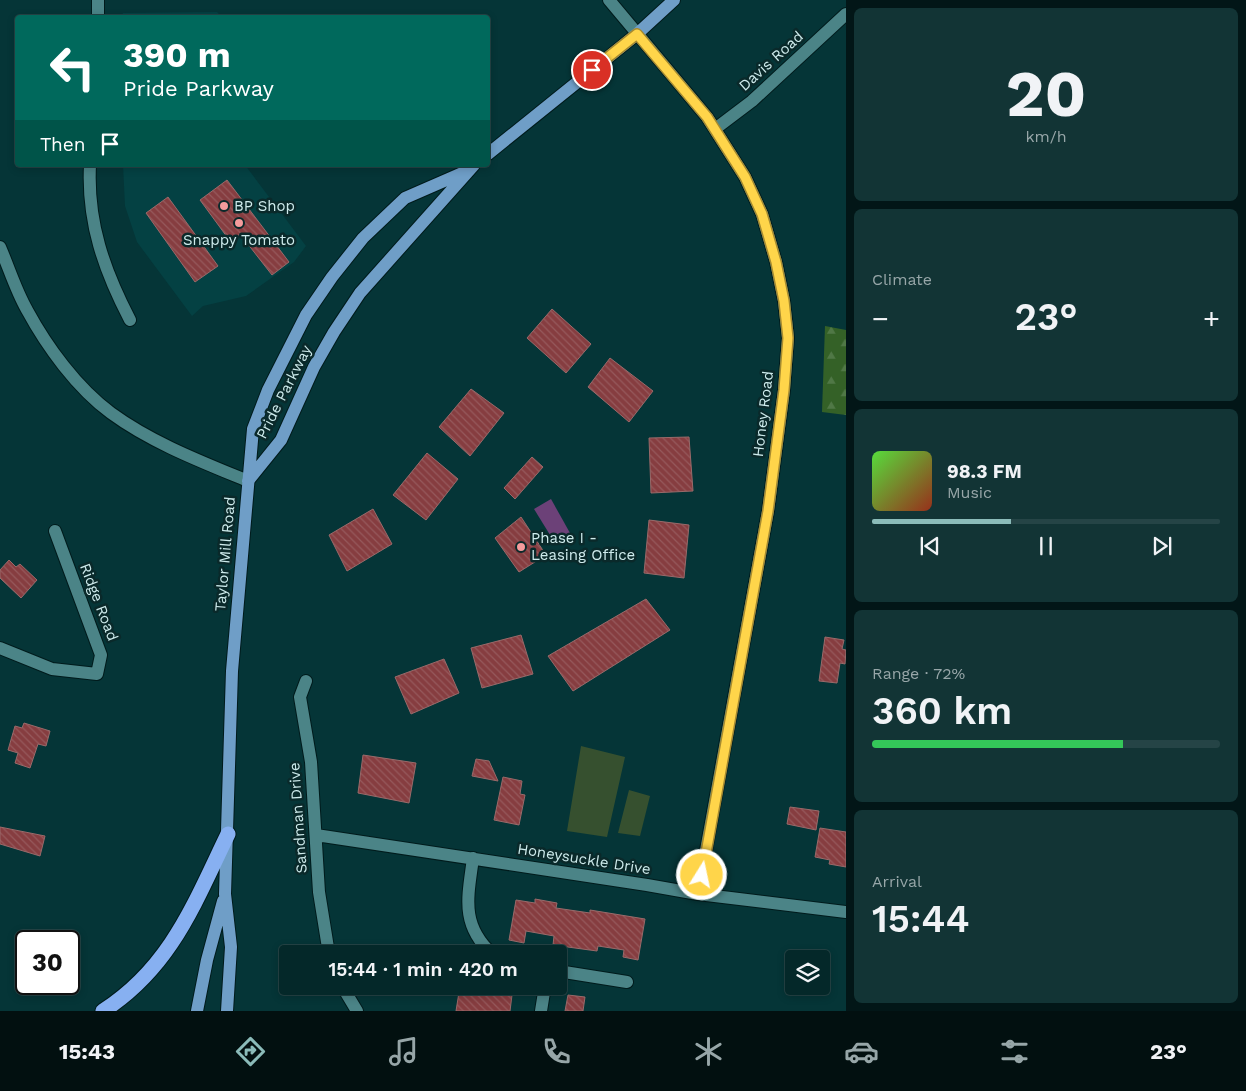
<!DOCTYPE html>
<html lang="en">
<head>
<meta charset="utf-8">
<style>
	body { margin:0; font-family:"Work Sans",sans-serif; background:#123435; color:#f1f3f6; height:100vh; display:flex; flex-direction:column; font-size:19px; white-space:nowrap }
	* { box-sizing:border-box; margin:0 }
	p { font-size:16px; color:#97a6a8 }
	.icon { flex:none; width:28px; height:28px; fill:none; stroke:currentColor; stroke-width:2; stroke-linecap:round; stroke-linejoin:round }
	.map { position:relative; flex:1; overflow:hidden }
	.panel { display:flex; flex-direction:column; gap:8px; padding:8px; background:#021617; width:400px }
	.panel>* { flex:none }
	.banner { position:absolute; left:15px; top:15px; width:475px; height:152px; border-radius:5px; box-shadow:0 2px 8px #0003,0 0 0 1px #254446; background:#00695c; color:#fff; overflow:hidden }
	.tools { position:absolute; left:785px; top:950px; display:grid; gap:10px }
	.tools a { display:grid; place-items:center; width:45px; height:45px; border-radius:5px; background:#042829; box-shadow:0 2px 8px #0003,0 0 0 1px #254446; font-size:25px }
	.speed { position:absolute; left:15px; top:930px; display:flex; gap:10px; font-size:25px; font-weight:700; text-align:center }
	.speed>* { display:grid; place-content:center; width:65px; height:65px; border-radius:50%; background:#042829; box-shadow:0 2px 8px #0003,0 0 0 1px #254446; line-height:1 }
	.speed .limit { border:2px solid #111; border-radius:8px; background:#fff; color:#111 }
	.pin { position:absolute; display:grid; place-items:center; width:42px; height:42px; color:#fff; margin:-21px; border:2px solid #fff; border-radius:50%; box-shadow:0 1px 5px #0007 }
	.me { position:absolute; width:55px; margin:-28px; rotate:10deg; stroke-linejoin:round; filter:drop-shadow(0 0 4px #0008) }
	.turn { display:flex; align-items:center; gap:18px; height:105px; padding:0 25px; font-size:22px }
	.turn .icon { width:65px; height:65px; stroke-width:2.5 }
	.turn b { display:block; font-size:35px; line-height:42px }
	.then { display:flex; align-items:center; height:48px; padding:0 25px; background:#0003; gap:10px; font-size:19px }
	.big { font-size:38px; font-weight:600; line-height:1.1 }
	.panel .card { flex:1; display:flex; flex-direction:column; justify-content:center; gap:8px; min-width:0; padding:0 18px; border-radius:8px; background:#123435 }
	.panel .dial { align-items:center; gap:0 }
	.dial b { font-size:65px; line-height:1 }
	.song { display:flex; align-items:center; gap:15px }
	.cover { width:60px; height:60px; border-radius:8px; background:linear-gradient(135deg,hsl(110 70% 55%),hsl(10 70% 35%)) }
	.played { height:5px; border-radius:2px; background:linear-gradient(90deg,#8bbbb9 40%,#254446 40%) }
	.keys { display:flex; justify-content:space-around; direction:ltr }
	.heat { display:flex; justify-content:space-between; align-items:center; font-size:28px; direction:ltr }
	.charge { height:8px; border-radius:4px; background:linear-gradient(90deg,#34c759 72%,#254446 0) }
	.trip { position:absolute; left:279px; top:945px; width:288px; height:50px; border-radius:5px; background:#042829; box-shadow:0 2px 8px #0003,0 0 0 1px #254446; font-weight:600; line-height:50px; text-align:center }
	.dock { display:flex; height:80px; justify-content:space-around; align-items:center; background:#021010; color:#97a6a8 }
	.dock .icon { width:35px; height:35px }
	.dock .selected { color:#8bbbb9 }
	.dock b { font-size:22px; color:#f1f3f6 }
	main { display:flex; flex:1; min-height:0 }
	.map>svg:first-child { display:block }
</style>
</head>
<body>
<main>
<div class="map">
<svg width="846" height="1011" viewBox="0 0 846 1011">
	<defs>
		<pattern id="forest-firs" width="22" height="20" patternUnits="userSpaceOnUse" patternTransform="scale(1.25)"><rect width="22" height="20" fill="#346127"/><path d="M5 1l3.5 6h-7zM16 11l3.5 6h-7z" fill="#507846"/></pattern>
		<pattern id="building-back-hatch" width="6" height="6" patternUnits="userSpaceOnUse" patternTransform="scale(1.25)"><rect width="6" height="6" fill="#863d40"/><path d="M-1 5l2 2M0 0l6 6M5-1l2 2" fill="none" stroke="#96595c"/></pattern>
	</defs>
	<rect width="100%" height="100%" fill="#053537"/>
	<path fill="#044143" d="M217 12 222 17H121L123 13Z
		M123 165H245L306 246 294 262 246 296 203 306 192 316 137 242 125 206Z"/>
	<path fill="#36502f" d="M581 746 625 757 607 837 567 831Z
		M629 790 650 796 640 836 618 833Z"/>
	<path fill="url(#forest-firs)" d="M825 326 846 330V415L822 412Z"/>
	<path fill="#6c4178" d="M551 499 570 533 555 543 534 509Z"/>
	<path fill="url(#building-back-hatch)" stroke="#996a6a" d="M227 180 289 262 272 275 240 234 230 241 200 200Z
		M168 197 218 266 195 282 146 213Z
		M552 309 591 344 566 373 527 338Z
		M610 358 653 391 629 422 588 387Z
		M471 389 504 413 470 456 439 427Z
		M689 437 693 491 651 493 649 438Z
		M427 453 458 479 426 520 393 495Z
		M532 457 543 467 515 499 504 488Z
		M373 509 392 544 347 571 329 535Z
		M521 517 546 555 519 572 495 538Z
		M649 520 689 525 684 578 644 573Z
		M9 560 16 567 20 564 37 580 21 598 0 578V570Z
		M646 599 670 630 573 691 548 656Z
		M521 635 533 674 482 688 471 648Z
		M825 637 844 640 842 649 846 650 845 664 840 663 837 683 819 681Z
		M444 659 459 693 411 714 395 677Z
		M24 723 50 731 46 746 38 744 30 768 15 763 18 753 8 750 15 726 22 728Z
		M363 755 416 763 409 803 358 793Z
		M476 759 489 761 498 781 472 776Z
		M503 777 522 781 520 794 525 795 519 825 494 820Z
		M790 807 819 811 816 830 787 824Z
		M0 827 45 836 40 856 0 844Z
		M820 828 846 832V867L829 864 830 860 815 857Z
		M535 899 557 903 556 908 590 913V910L645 919 638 960 623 957 624 950 598 946 597 951 553 945 554 936 526 931 524 943 509 940 516 900 535 903Z
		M460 986 513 987 510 1011H456Z
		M568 995 585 997 583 1011H565Z"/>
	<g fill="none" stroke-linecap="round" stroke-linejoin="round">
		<defs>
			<path id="minor" d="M609 0 707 117 745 177 762 214 776 262 784 301 788 338 784 390 768 511 698 894
				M98 18V0
				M715 129 752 101 846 14
				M90 165C87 222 104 270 130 320
				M0 247C9 268 16 291 27 310 47 347 77 388 111 413 152 443 202 462 248 481
				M0 648 52 669 97 674 101 655 55 531
				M306 681 300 697 311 762 319 892 329 954
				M316 835 647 885 698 894 846 912
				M473 858C468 897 460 924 492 954
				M558 971 627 982
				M342 986 357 1011
				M541 1011 545 986"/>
			<path id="major" d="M488 154 637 34 674 0
				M248 481 281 440 314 367 334 332 360 293 474 165
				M197 1011 207 960 223 901
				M227 1011 231 947 225 894 232 671 253 429 268 390 306 315 332 277 363 238 405 198 467 171"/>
			<path id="highway" d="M103 1011C171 967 194 904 228 834"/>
		</defs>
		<use href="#minor" stroke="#001b1c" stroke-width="14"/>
		<use href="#major" stroke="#001b1c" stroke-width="14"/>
		<use href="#highway" stroke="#001b1c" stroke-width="17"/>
		<use href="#minor" stroke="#4b8487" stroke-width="12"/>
		<use href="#major" stroke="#6f9ec7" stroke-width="12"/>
		<use href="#highway" stroke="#87b0f1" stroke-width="15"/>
	</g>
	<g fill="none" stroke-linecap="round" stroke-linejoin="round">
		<defs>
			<path id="route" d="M592 70 637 34 707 117 745 177 762 214 776 262 784 301 788 338 784 390 768 511 702 875"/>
		</defs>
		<use href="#route" stroke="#a68a30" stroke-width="12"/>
		<use href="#route" stroke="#ffd54a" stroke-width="9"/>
	</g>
	<g fill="#f59b9c" stroke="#0a292a" stroke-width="2">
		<circle cx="224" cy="206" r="5"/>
		<circle cx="239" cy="223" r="5"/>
		<circle cx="521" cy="547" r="5"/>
	</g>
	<g text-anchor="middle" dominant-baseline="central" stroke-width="5" stroke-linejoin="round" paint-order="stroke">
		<g font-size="15" fill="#ceebec" stroke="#0a292a">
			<text transform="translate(771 61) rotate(-42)">Davis Road</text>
			<text transform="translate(284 392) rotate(-63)">Pride Parkway</text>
			<text transform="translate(763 414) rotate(-83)">Honey Road</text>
			<text transform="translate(225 554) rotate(-85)">Taylor Mill Road</text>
			<text transform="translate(99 602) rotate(69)">Ridge Road</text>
			<text transform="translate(298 818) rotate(-94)">Sandman Drive</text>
			<text transform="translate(584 859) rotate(9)">Honeysuckle Drive</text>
		</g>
		<g font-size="15" fill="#ceebec" stroke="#0a292a" text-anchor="start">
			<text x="234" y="206">BP Shop</text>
			<text x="239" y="240" text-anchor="middle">Snappy Tomato</text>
			<text x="531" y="538">Phase I -<tspan x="531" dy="17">Leasing Office</tspan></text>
		</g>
	</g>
</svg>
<div class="tools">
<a><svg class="icon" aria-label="layers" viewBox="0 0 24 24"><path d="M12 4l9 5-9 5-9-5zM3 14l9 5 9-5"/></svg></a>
</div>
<div class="speed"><div class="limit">30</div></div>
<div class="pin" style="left:592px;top:70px;background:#d93025"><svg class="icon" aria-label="arrive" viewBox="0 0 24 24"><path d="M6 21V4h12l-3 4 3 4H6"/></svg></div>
<svg class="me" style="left:702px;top:875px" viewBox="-20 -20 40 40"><circle r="17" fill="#ffd54a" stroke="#fff" stroke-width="3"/><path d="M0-11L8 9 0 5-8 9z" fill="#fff"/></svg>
<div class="trip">15:44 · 1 min · 420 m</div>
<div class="banner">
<div class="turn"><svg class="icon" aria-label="left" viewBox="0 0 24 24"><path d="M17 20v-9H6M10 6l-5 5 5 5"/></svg><div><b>390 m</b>Pride Parkway</div></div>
<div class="then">Then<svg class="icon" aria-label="arrive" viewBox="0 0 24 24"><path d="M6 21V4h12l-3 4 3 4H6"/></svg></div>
</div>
</div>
<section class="panel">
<div class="card dial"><b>20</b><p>km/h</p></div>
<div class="card"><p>Climate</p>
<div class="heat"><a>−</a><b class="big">23°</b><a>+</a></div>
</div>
<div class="card">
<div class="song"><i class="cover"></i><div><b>98.3 FM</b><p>Music</p></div></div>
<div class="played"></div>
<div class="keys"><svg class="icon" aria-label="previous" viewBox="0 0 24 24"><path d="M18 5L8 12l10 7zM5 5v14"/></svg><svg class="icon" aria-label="pause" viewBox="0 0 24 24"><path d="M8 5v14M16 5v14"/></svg><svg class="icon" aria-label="next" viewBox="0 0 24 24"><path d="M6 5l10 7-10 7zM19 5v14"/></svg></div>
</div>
<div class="card"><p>Range · 72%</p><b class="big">360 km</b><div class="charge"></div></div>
<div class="card"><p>Arrival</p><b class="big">15:44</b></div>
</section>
</main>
<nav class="dock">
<b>15:43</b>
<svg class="icon selected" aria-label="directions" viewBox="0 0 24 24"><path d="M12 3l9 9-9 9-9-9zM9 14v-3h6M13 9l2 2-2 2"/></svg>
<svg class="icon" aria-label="music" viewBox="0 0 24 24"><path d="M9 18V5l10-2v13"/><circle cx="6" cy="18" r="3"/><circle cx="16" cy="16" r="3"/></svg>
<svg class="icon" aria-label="phone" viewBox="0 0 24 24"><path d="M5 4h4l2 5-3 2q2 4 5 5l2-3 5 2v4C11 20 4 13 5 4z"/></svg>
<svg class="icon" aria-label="climate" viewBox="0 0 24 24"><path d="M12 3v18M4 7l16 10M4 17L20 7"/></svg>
<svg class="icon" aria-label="car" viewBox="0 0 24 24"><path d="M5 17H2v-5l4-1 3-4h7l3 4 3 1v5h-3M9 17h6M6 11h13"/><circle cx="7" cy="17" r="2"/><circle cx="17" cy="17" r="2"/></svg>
<svg class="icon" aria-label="filters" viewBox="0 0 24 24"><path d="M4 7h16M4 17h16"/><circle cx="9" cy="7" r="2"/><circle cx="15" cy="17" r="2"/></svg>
<b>23°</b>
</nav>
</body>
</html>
